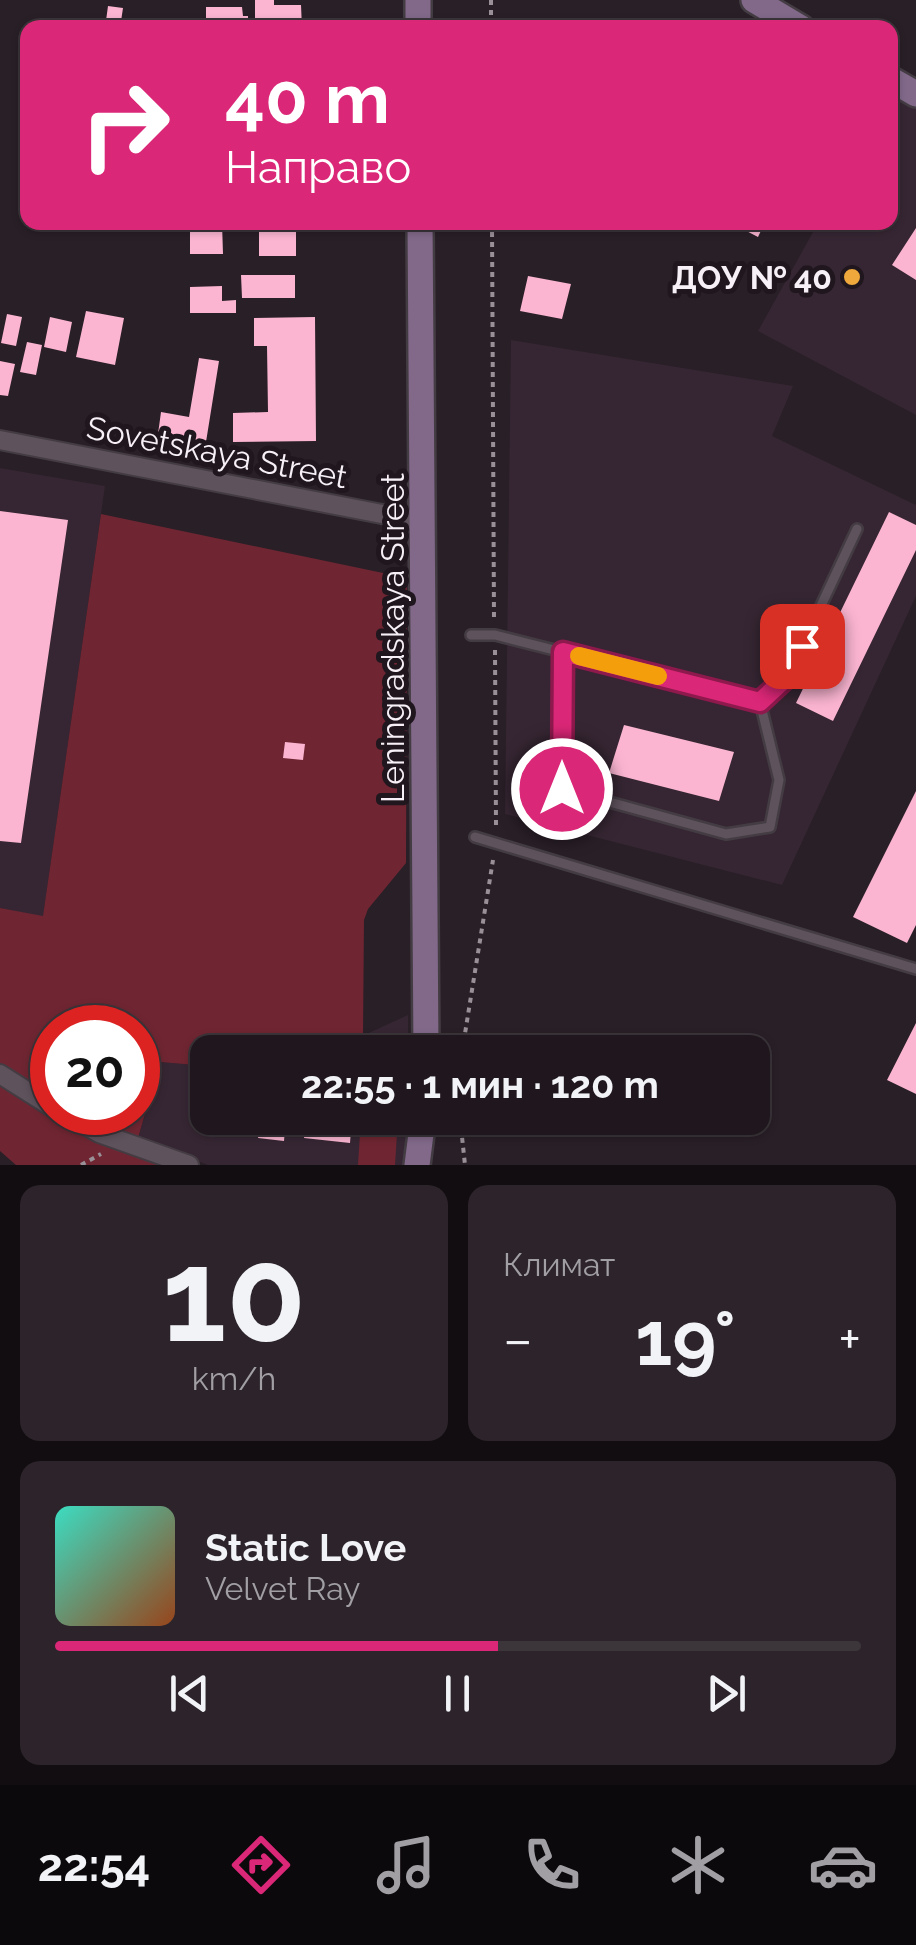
<!DOCTYPE html>
<html lang="ru">
<head>
<meta charset="utf-8">
<style>
	body { margin:0; font-family:Raleway,sans-serif; background:#2c242a; color:#f1f3f6; height:100vh; display:flex; flex-direction:column; font-size:38px; white-space:nowrap }
	* { box-sizing:border-box; margin:0 }
	p { font-size:32px; color:#a19fa4 }
	.icon { flex:none; width:55px; height:55px; fill:none; stroke:currentColor; stroke-width:2; stroke-linecap:round; stroke-linejoin:round }
	.map { position:relative; height:1165px; overflow:hidden }
	.drawer { display:flex; flex-direction:column; gap:20px; padding:20px; background:#110d10; flex:1 }
	.drawer>* { flex:none }
	.hud { position:absolute; left:20px; top:20px; width:878px; height:210px; border-radius:20px; box-shadow:0 2px 8px #0004,0 0 0 2px #3c363b; background:#db2777; color:#fff; overflow:hidden }
	.speed { position:absolute; left:30px; top:1005px; display:flex; gap:20px; font-size:50px; font-weight:700; text-align:center }
	.speed>* { display:grid; place-content:center; width:130px; height:130px; border-radius:50%; background:#1f171d; box-shadow:0 2px 8px #0004,0 0 0 2px #3c363b; line-height:1 }
	.speed .limit { border:15px solid #d22; background:#fff; color:#111 }
	.pin { position:absolute; display:grid; place-items:center; width:85px; height:85px; color:#fff; margin:-42px; border-radius:20px; box-shadow:0 5px 15px #0006 }
	.me { position:absolute; width:110px; margin:-55px; rotate:0deg; stroke-linejoin:round; filter:drop-shadow(0 0 8px #0008) }
	.turn { display:flex; align-items:center; gap:35px; height:210px; padding:0 40px; font-size:45px }
	.turn .icon { width:130px; height:130px; stroke-width:2.5 }
	.turn b { display:block; font-size:70px; line-height:85px }
	.big { font-size:75px; font-weight:700; line-height:1.1 }
	.drawer .card { flex:1; display:flex; flex-direction:column; justify-content:center; gap:15px; min-width:0; padding:0 35px; border-radius:20px; background:#2c242a }
	.drawer .dial { align-items:center; gap:0 }
	.dial b { font-size:130px; line-height:1 }
	.song { display:flex; align-items:center; gap:30px }
	.cover { width:120px; height:120px; border-radius:15px; background:linear-gradient(135deg,hsl(170 70% 55%),hsl(20 70% 35%)) }
	.played { height:10px; border-radius:5px; background:linear-gradient(90deg,#db2777 55%,#3c363b 55%) }
	.keys { display:flex; justify-content:space-around; direction:ltr }
	.heat { display:flex; justify-content:space-between; align-items:center; font-size:55px; direction:ltr }
	.drawer .tiles { flex:1; display:grid; gap:20px; grid-template-columns:1fr 1fr }
	.card:last-child { grid-column:span 2 }
	.trip { position:absolute; left:190px; top:1035px; width:580px; height:100px; border-radius:20px; background:#1f171d; box-shadow:0 2px 8px #0004,0 0 0 2px #3c363b; font-weight:700; line-height:100px; text-align:center }
	.menu { display:flex; height:160px; justify-content:space-around; align-items:center; background:#0c090c; color:#a19fa4 }
	.menu .icon { width:70px; height:70px }
	.menu .current { color:#db2777 }
	.menu b { font-size:45px; color:#f1f3f6 }
	.map>svg:first-child { display:block }
</style>
</head>
<body>
<div class="map">
<svg width="916" height="1165" viewBox="0 0 916 1165">
	<rect width="100%" height="100%" fill="#291f27"/>
	<path fill="#362633" d="M890 92 916 109V415L758 331 818 223 890 222Z
		M511 340 793 386 772 436 916 505V596L782 885 505 814Z
		M0 468 105 486 43 917 0 908Z
		M408 1015V1052H322L351 1041Z
		M160 1062 207 1066 208 1118H408L403 1165H208L138 1138Z"/>
	<path fill="#6f2632" d="M101 514 407 578 406 863 368 909 364 920 363 1035 322 1052H208L207 1066 160 1062 138 1138 82 1113 138 1112V1028H52V1096L0 1063V908L43 916Z
		M0 1086 60 1125 160 1165H16L0 1151Z
		M361 1118H398L395 1165H358Z"/>
	<path fill="#fbb5d1" d="M255 0H274V5H301L302 28H255Z
		M108 6 123 8 120 28H105Z
		M206 7H242L243 16H248V28H206Z
		M259 222H277V228L296 227V256H259Z
		M729 222H765L758 237Z
		M190 223H222L223 254H190Z
		M916 228V280L892 265Z
		M241 275H295V298H242Z
		M528 276 571 284 562 319 520 311Z
		M222 286V301L236 300V313H190V287Z
		M86 311 124 318 115 365 76 357Z
		M7 314 22 317 16 346 1 343Z
		M50 317 72 322 66 352 44 347Z
		M315 317 316 441 233 442V413L268 412 267 346H254V318Z
		M27 342 42 345 36 375 20 372Z
		M199 358 219 361 206 442 158 434 161 412 189 417Z
		M0 361 15 364 8 396 0 395Z
		M0 511 68 520 21 843 0 841Z
		M889 512 916 525V550L833 721 796 703Z
		M624 725 734 752 719 801 609 773Z
		M285 742 305 744 303 760 283 758Z
		M916 791V925L907 943 853 917Z
		M916 1023V1094L887 1080Z
		M261 1118H286L284 1141 258 1138Z
		M307 1118H352L350 1143 304 1138Z"/>
	<g fill="none" stroke-linecap="round" stroke-linejoin="round">
		<defs>
			<path id="lane" d="M471 635H495L760 702 788 676 857 529
				M563 652 562 789 726 834 770 827 779 780 760 702
				M475 837 916 969"/>
			<path id="street" d="M0 440 423 522
				M0 1074 52 1107
				M62 1112 99 1133 189 1165"/>
			<path id="secondary" d="M418 0V28
				M754 0 801 28
				M890 79 916 94
				M420 222 426 1052
				M417 1165 423 1118"/>
		</defs>
		<use href="#lane" stroke="#443c43" stroke-width="14"/>
		<use href="#street" stroke="#443c43" stroke-width="22"/>
		<use href="#secondary" stroke="#443c43" stroke-width="30"/>
		<path stroke="#9a9198" stroke-width="4" stroke-dasharray="5 5" stroke-linecap="butt" d="M491 0V28
			M492 222 494 620
			M495 650 496 825
			M462 1052 493 860
			M460 1118 465 1165
			M81 1165 101 1154"/>
		<use href="#lane" stroke="#5e525c" stroke-width="9"/>
		<use href="#street" stroke="#5e525c" stroke-width="18"/>
		<use href="#secondary" stroke="#82698a" stroke-width="25"/>
	</g>
	<g fill="none" stroke-linecap="round" stroke-linejoin="round">
		<defs>
			<path id="route" d="M562 789 563 652 760 702 788 676 802 646"/>
		</defs>
		<use href="#route" stroke="#8e194d" stroke-width="25"/>
		<use href="#route" stroke="#db2777" stroke-width="18"/>
		<path stroke="#f59e0b" stroke-width="18" d="M579 656 658 676"/>
	</g>
	<circle fill="#eea83c" stroke="#1f161e" stroke-width="4" cx="852" cy="277" r="10"/>
	<g text-anchor="middle" dominant-baseline="central" stroke-width="10" stroke-linejoin="round" paint-order="stroke">
		<g font-size="32" font-weight="bold" fill="#f7f0f6" stroke="#1f161e" text-anchor="end">
			<text x="832" y="277">ДОУ № 40</text>
		</g>
		<g font-size="32" fill="#f7f0f6" stroke="#1f161e">
			<text transform="translate(217 452) rotate(11)">Sovetskaya Street</text>
			<text transform="translate(392 638) rotate(-90)">Leningradskaya Street</text>
		</g>
	</g>
</svg>
<div class="speed"><div class="limit">20</div></div>
<div class="pin" style="left:802px;top:646px;background:#d93025"><svg class="icon" aria-label="arrive" viewBox="0 0 24 24"><path d="M6 21V4h12l-3 4 3 4H6"/></svg></div>
<svg class="me" style="left:562px;top:789px" viewBox="-20 -20 40 40"><circle r="17" fill="#db2777" stroke="#fff" stroke-width="3"/><path d="M0-11L8 9 0 5-8 9z" fill="#fff"/></svg>
<div class="trip">22:55 · 1 мин · 120 m</div>
<div class="hud">
<div class="turn"><svg class="icon" aria-label="right" viewBox="0 0 24 24"><path d="M7 20v-9h11M14 6l5 5-5 5"/></svg><div><b>40 m</b>Направо</div></div>
</div>
</div>
<section class="drawer">
<div class="tiles">
<div class="card dial"><b>10</b><p>km/h</p></div>
<div class="card"><p>Климат</p>
<div class="heat"><a>−</a><b class="big">19°</b><a>+</a></div>
</div>
<div class="card">
<div class="song"><i class="cover"></i><div><b>Static Love</b><p>Velvet Ray</p></div></div>
<div class="played"></div>
<div class="keys"><svg class="icon" aria-label="previous" viewBox="0 0 24 24"><path d="M18 5L8 12l10 7zM5 5v14"/></svg><svg class="icon" aria-label="pause" viewBox="0 0 24 24"><path d="M8 5v14M16 5v14"/></svg><svg class="icon" aria-label="next" viewBox="0 0 24 24"><path d="M6 5l10 7-10 7zM19 5v14"/></svg></div>
</div>
</div>
</section>
<nav class="menu">
<b>22:54</b>
<svg class="icon current" aria-label="directions" viewBox="0 0 24 24"><path d="M12 3l9 9-9 9-9-9zM9 14v-3h6M13 9l2 2-2 2"/></svg>
<svg class="icon" aria-label="music" viewBox="0 0 24 24"><path d="M9 18V5l10-2v13"/><circle cx="6" cy="18" r="3"/><circle cx="16" cy="16" r="3"/></svg>
<svg class="icon" aria-label="phone" viewBox="0 0 24 24"><path d="M5 4h4l2 5-3 2q2 4 5 5l2-3 5 2v4C11 20 4 13 5 4z"/></svg>
<svg class="icon" aria-label="climate" viewBox="0 0 24 24"><path d="M12 3v18M4 7l16 10M4 17L20 7"/></svg>
<svg class="icon" aria-label="car" viewBox="0 0 24 24"><path d="M5 17H2v-5l4-1 3-4h7l3 4 3 1v5h-3M9 17h6M6 11h13"/><circle cx="7" cy="17" r="2"/><circle cx="17" cy="17" r="2"/></svg>
</nav>
</body>
</html>
